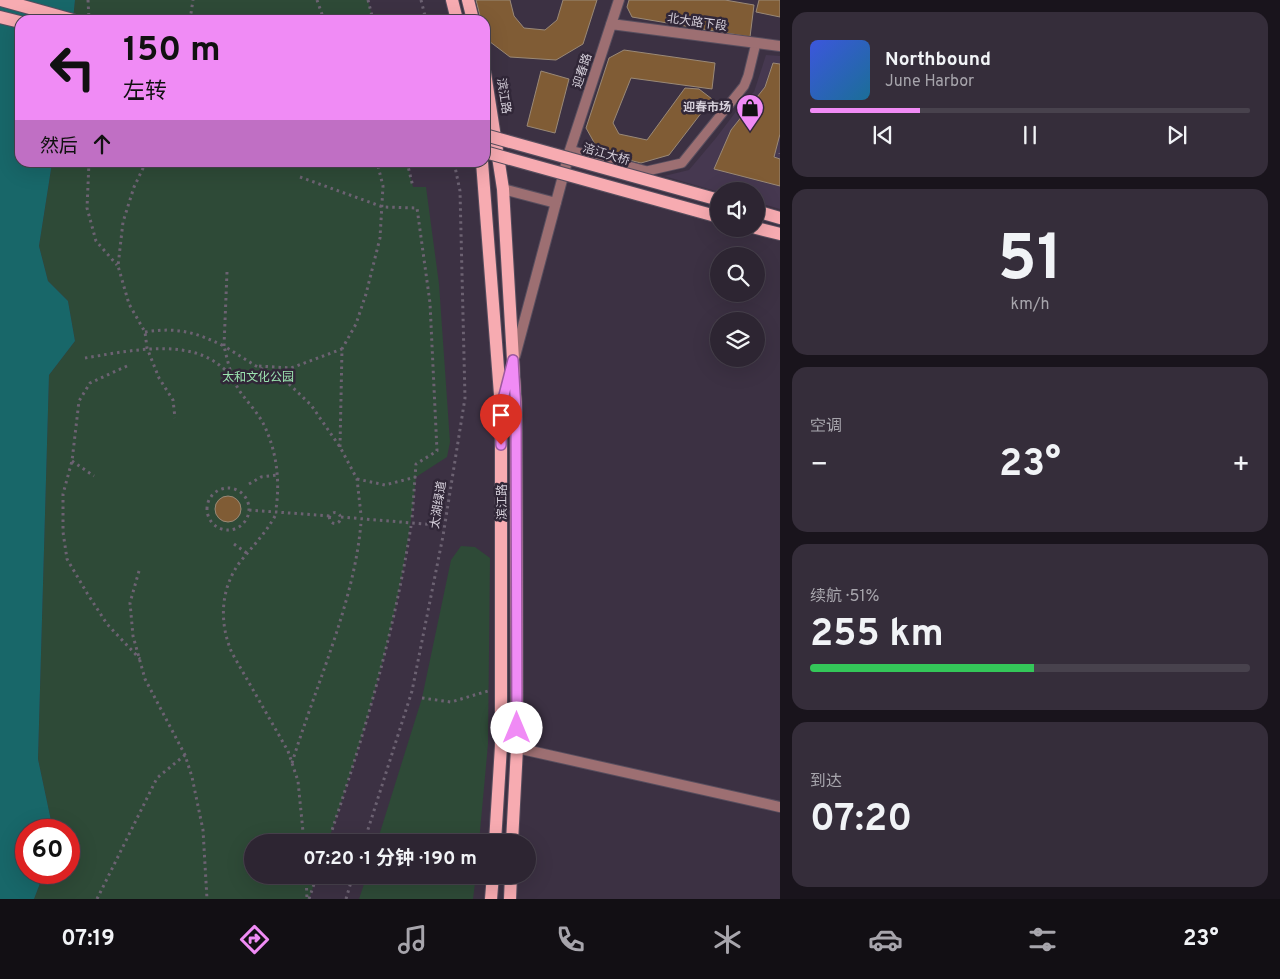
<!DOCTYPE html>
<html lang="zh">
<head>
<meta charset="utf-8">
<style>
	body { margin:0; font-family:Overpass,"Noto Sans SC",sans-serif; background:#352d3a; color:#f1f3f6; height:100vh; display:flex; flex-direction:column; font-size:19px; white-space:nowrap }
	* { box-sizing:border-box; margin:0 }
	p { font-size:16px; color:#a7a5ac }
	.icon { flex:none; width:28px; height:28px; fill:none; stroke:currentColor; stroke-width:2; stroke-linecap:round; stroke-linejoin:round }
	.map { position:relative; flex:1; overflow:hidden }
	.drawer { display:flex; flex-direction:column; gap:12px; padding:12px; background:#19141c; width:500px }
	.drawer>* { flex:none }
	.top-card { position:absolute; left:15px; top:15px; width:475px; height:152px; border-radius:15px; box-shadow:0 5px 20px #0002,0 0 0 1px #48424d; background:#f08bf5; color:#111; overflow:hidden }
	.fabs { position:absolute; left:710px; top:182px; display:grid; gap:10px }
	.fabs a { display:grid; place-items:center; width:55px; height:55px; border-radius:50%; background:#2d2532; box-shadow:0 5px 20px #0002,0 0 0 1px #48424d; font-size:25px }
	.speed { position:absolute; left:15px; top:819px; display:flex; gap:10px; font-size:25px; font-weight:700; text-align:center }
	.speed>* { display:grid; place-content:center; width:65px; height:65px; border-radius:50%; background:#2d2532; box-shadow:0 5px 20px #0002,0 0 0 1px #48424d; line-height:1 }
	.speed .limit { border:8px solid #d22; background:#fff; color:#111 }
	.pin { position:absolute; display:grid; place-items:center; width:42px; height:42px; color:#fff; margin:-51px -21px; border-radius:50% 50% 50% 0; rotate:-45deg; box-shadow:0 0 5px #0007 }
	.pin .icon { rotate:45deg }
	.me { position:absolute; width:55px; margin:-28px; rotate:0deg; stroke-linejoin:round; filter:drop-shadow(0 0 4px #0008) }
	.turn { display:flex; align-items:center; gap:18px; height:105px; padding:0 25px; font-size:22px }
	.turn .icon { width:65px; height:65px; stroke-width:2.5 }
	.turn b { display:block; font-size:35px; line-height:42px }
	.then { display:flex; align-items:center; height:48px; padding:0 25px; background:#0003; gap:10px; font-size:19px }
	.big { font-size:38px; font-weight:700; line-height:1.1 }
	.drawer .card { flex:1; display:flex; flex-direction:column; justify-content:center; gap:8px; min-width:0; padding:0 18px; border-radius:15px; background:#352d3a }
	.drawer .dial { align-items:center; gap:0 }
	.dial b { font-size:65px; line-height:1 }
	.song { display:flex; align-items:center; gap:15px }
	.cover { width:60px; height:60px; border-radius:8px; background:linear-gradient(135deg,hsl(230 70% 55%),hsl(200 70% 35%)) }
	.played { height:5px; border-radius:2px; background:linear-gradient(90deg,#f08bf5 25%,#48424d 25%) }
	.keys { display:flex; justify-content:space-around; direction:ltr }
	.heat { display:flex; justify-content:space-between; align-items:center; font-size:28px; direction:ltr }
	.charge { height:8px; border-radius:4px; background:linear-gradient(90deg,#34c759 51%,#48424d 0) }
	.trip { position:absolute; left:244px; top:834px; width:292px; height:50px; border-radius:25px; background:#2d2532; box-shadow:0 5px 20px #0002,0 0 0 1px #48424d; font-weight:700; line-height:50px; text-align:center }
	.tab-bar { display:flex; height:80px; justify-content:space-around; align-items:center; background:#120f14; color:#a7a5ac }
	.tab-bar .icon { width:35px; height:35px }
	.tab-bar .active { color:#f08bf5 }
	.tab-bar b { font-size:22px; color:#f1f3f6 }
	main { display:flex; flex:1; min-height:0 }
	.map>svg:first-child { display:block }
</style>
</head>
<body>
<main>
<div class="map">
<svg width="780" height="899" viewBox="0 0 780 899">
	<rect width="100%" height="100%" fill="#3c3143"/>
	<path fill="#463850" d="M766 55 780 56V209L756 202V191L719 192 664 176 689 170 716 138 744 101 754 92Z"/>
	<path fill="#2e4a37" d="M75 0H368L373 20H73Z
		M52 163H407L413 187H426L439 284 450 442 447 457 416 477C404 603 368 723 328 842H252V875H317L309 899H34L44 873 69 872V830H53L38 759 49 375 75 341 68 301 48 281 39 246Z
		M461 546 475 547 490 558 488 744 479 842H377L422 698 451 560Z
		M367 875H476L473 899H359Z"/>
	<path fill="#186769" d="M0 0H75L73 20H20V162L52 163 39 246 48 281 68 301 75 341 49 375 38 759 53 830H26V872L44 873 34 899H0Z"/>
	<path fill="#805c35" stroke="#9a8977" d="M476 0H510L514 16 524 28 545 30 557 20 563 0H597L583 44 556 60 510 57 485 38V20H481Z
		M629 0H725L754 5 750 37 632 17 627 7Z
		M759 0H780V17L756 12Z
		M624 50 715 63 712 89 631 78 613 123 619 134 647 140 685 88 699 89 712 99 669 155 641 163 600 153 586 128 609 58Z
		M773 63 780 64V134L774 157 780 159V186L714 169 731 130 765 87Z
		M541 71 569 79 555 133 527 126Z
		M215 509a13 13 0 1 1 26 0a13 13 0 1 1-26 0Z"/>
	<g fill="none" stroke-linecap="round" stroke-linejoin="round">
		<defs>
			<path id="lane" d="M570 150 647 171 682 163 744 86 748 76 756 43"/>
			<path id="street" d="M611 24 780 46
				M503 189 556 203
				M515 356 570 150 619 0
				M502 402 511 370
				M517 748 780 807"/>
			<path id="primary" d="M1 0 73 20
				M452 0 457 20
				M468 0 473 20
				M0 17 20 22
				M485 73 503 189 516 411 517 748 512 842
				M482 162 501 407V746L495 842
				M756 211 780 218
				M756 228 780 234
				M491 899 493 875
				M510 899 511 875"/>
		</defs>
		<use href="#lane" stroke="#584e5e" stroke-width="11"/>
		<use href="#street" stroke="#584e5e" stroke-width="12"/>
		<use href="#primary" stroke="#584e5e" stroke-width="14"/>
		<path stroke="#6c6272" stroke-width="3" stroke-dasharray="2.5 4" stroke-linecap="butt" d="M88 0 89 19
			M317 0 324 20
			M368 0 373 20
			M421 0 426 20
			M190 20 193 0
			M780 153V154
			M89 162 87 208 96 241 117 265
			M146 162 134 187 123 222 118 266 129 304 145 332 147 348 159 378 173 400 175 418
			M407 162 413 187
			M300 177 383 207 417 208 430 303 437 451 416 464 412 519
			M227 272 224 346 256 366 285 380 311 405 340 447 357 479 361 515
			M145 332C177 327 195 332 224 346 228 362 231 379 241 393 249 404 259 414 265 427 277 453 280 482 276 509
			M85 358C122 352 176 340 210 359 218 363 225 370 232 375
			M127 366 90 383 79 401 72 461 63 494V532L67 559 87 593 107 624 140 659
			M259 366 291 368 342 349
			M340 447 342 349 356 324 366 294 380 238 383 186 377 162
			M72 461 94 476
			M357 479 385 485 416 477
			M249 484 261 477 278 475
			M207 509a21 21 0 1 1 42 0a21 21 0 1 1-42 0Z
			M249 510 330 516
			M329.5 518a5.5 5.5 0 1 1 11 0a5.5 5.5 0 1 1-11 0Z
			M275 516C265 534 252 547 240 562 220 589 219 623 232 653L288 751 298 781 304 842
			M341 517 436 525
			M234 544 248 554
			M139 571 130 603 133 636 145 679 185 755 192 777 203 830 207 899
			M422 698 451 702 488 691
			M292 763C315 687 355 601 361 522
			M328 842C363 739 394 634 411 526
			M364 842 412 691 443 536 465 398 460 191 454 162
			M306 875 307 899
			M97 899 157 778 185 755
			M309 899 317 875
			M346 899 353 875"/>
		<use href="#lane" stroke="#9d6f72" stroke-width="9"/>
		<use href="#street" stroke="#9d6f72" stroke-width="10"/>
		<use href="#primary" stroke="#f7abb1" stroke-width="12"/>
		<defs>
			<path id="primary-bridge" d="M485 135 719 200
				M485 152 719 217"/>
		</defs>
		<use href="#primary-bridge" stroke="#584e5e" stroke-width="14" stroke-linecap="butt"/>
		<use href="#primary-bridge" stroke="#f7abb1" stroke-width="12"/>
	</g>
	<g fill="none" stroke-linecap="round" stroke-linejoin="round">
		<defs>
			<path id="route" d="M501 445V407L513 360 516 411 517 728"/>
		</defs>
		<use href="#route" stroke="#9c5a9f" stroke-width="12"/>
		<use href="#route" stroke="#f08bf5" stroke-width="9"/>
	</g>
	<defs>
		<symbol id="shop-pin" viewBox="-11 -11 22 30"><path d="M0 17L-7.5 6A9.5 9.5 0 1 1 7.5 6Z" fill="#f08bf5" stroke="#312738"/><path d="M-5-2.5h2.3a2.7 3.5 0 0 1 5.4 0H5L5.5 6h-11ZM-1.5-2.5h3a1.5 2.3 0 0 0-3 0Z" fill="#111"/></symbol>
	</defs>
	<g fill-rule="evenodd">
		<use href="#shop-pin" x="734" y="92" width="32" height="43"/>
	</g>
	<g text-anchor="middle" dominant-baseline="central" stroke-width="5" stroke-linejoin="round" paint-order="stroke">
		<g font-size="12" fill="#d6d0db" stroke="#312738">
			<text transform="translate(697 23) rotate(8)">北大路下段</text>
			<text transform="translate(583 71) rotate(-72)">迎春路</text>
			<text transform="translate(503 96) rotate(81)">滨江路</text>
			<text transform="translate(606 155) rotate(16)">涪江大桥</text>
			<text transform="translate(503 502) rotate(-90)">滨江路</text>
			<text transform="translate(439 505) rotate(-81)">太湖绿道</text>
		</g>
		<g font-size="12" font-weight="bold" fill="#d6d0db" stroke="#312738" text-anchor="end">
			<text x="731" y="108">迎春市场</text>
		</g>
		<g font-size="12" fill="#9be4b0" stroke="#312738">
			<text x="258" y="378">太和文化公园</text>
		</g>
	</g>
</svg>
<div class="fabs">
<a><svg class="icon" aria-label="sound" viewBox="0 0 24 24"><path d="M4 9h4l5-4v14l-5-4H4zM17 9q2 3 0 6"/></svg></a>
<a><svg class="icon" aria-label="search" viewBox="0 0 24 24"><circle cx="10" cy="10" r="6"/><path d="M15 15l6 6"/></svg></a>
<a><svg class="icon" aria-label="layers" viewBox="0 0 24 24"><path d="M12 4l9 5-9 5-9-5zM3 14l9 5 9-5"/></svg></a>
</div>
<div class="speed"><div class="limit">60</div></div>
<div class="pin" style="left:501px;top:445px;background:#d93025"><svg class="icon" aria-label="arrive" viewBox="0 0 24 24"><path d="M6 21V4h12l-3 4 3 4H6"/></svg></div>
<svg class="me" style="left:517px;top:728px" viewBox="-20 -20 40 40"><circle r="19" fill="#fff"/><path d="M0-13L10 11 0 6-10 11z" fill="#f08bf5"/></svg>
<div class="trip">07:20 · 1 分钟 · 190 m</div>
<div class="top-card">
<div class="turn"><svg class="icon" aria-label="left" viewBox="0 0 24 24"><path d="M17 20v-9H6M10 6l-5 5 5 5"/></svg><div><b>150 m</b>左转</div></div>
<div class="then">然后<svg class="icon" aria-label="ahead" viewBox="0 0 24 24"><path d="M12 20V5M6 11l6-6 6 6"/></svg></div>
</div>
</div>
<section class="drawer">
<div class="card">
<div class="song"><i class="cover"></i><div><b>Northbound</b><p>June Harbor</p></div></div>
<div class="played"></div>
<div class="keys"><svg class="icon" aria-label="previous" viewBox="0 0 24 24"><path d="M18 5L8 12l10 7zM5 5v14"/></svg><svg class="icon" aria-label="pause" viewBox="0 0 24 24"><path d="M8 5v14M16 5v14"/></svg><svg class="icon" aria-label="next" viewBox="0 0 24 24"><path d="M6 5l10 7-10 7zM19 5v14"/></svg></div>
</div>
<div class="card dial"><b>51</b><p>km/h</p></div>
<div class="card"><p>空调</p>
<div class="heat"><a>−</a><b class="big">23°</b><a>+</a></div>
</div>
<div class="card"><p>续航 · 51%</p><b class="big">255 km</b><div class="charge"></div></div>
<div class="card"><p>到达</p><b class="big">07:20</b></div>
</section>
</main>
<nav class="tab-bar">
<b>07:19</b>
<svg class="icon active" aria-label="directions" viewBox="0 0 24 24"><path d="M12 3l9 9-9 9-9-9zM9 14v-3h6M13 9l2 2-2 2"/></svg>
<svg class="icon" aria-label="music" viewBox="0 0 24 24"><path d="M9 18V5l10-2v13"/><circle cx="6" cy="18" r="3"/><circle cx="16" cy="16" r="3"/></svg>
<svg class="icon" aria-label="phone" viewBox="0 0 24 24"><path d="M5 4h4l2 5-3 2q2 4 5 5l2-3 5 2v4C11 20 4 13 5 4z"/></svg>
<svg class="icon" aria-label="climate" viewBox="0 0 24 24"><path d="M12 3v18M4 7l16 10M4 17L20 7"/></svg>
<svg class="icon" aria-label="car" viewBox="0 0 24 24"><path d="M5 17H2v-5l4-1 3-4h7l3 4 3 1v5h-3M9 17h6M6 11h13"/><circle cx="7" cy="17" r="2"/><circle cx="17" cy="17" r="2"/></svg>
<svg class="icon" aria-label="filters" viewBox="0 0 24 24"><path d="M4 7h16M4 17h16"/><circle cx="9" cy="7" r="2"/><circle cx="15" cy="17" r="2"/></svg>
<b>23°</b>
</nav>
</body>
</html>
